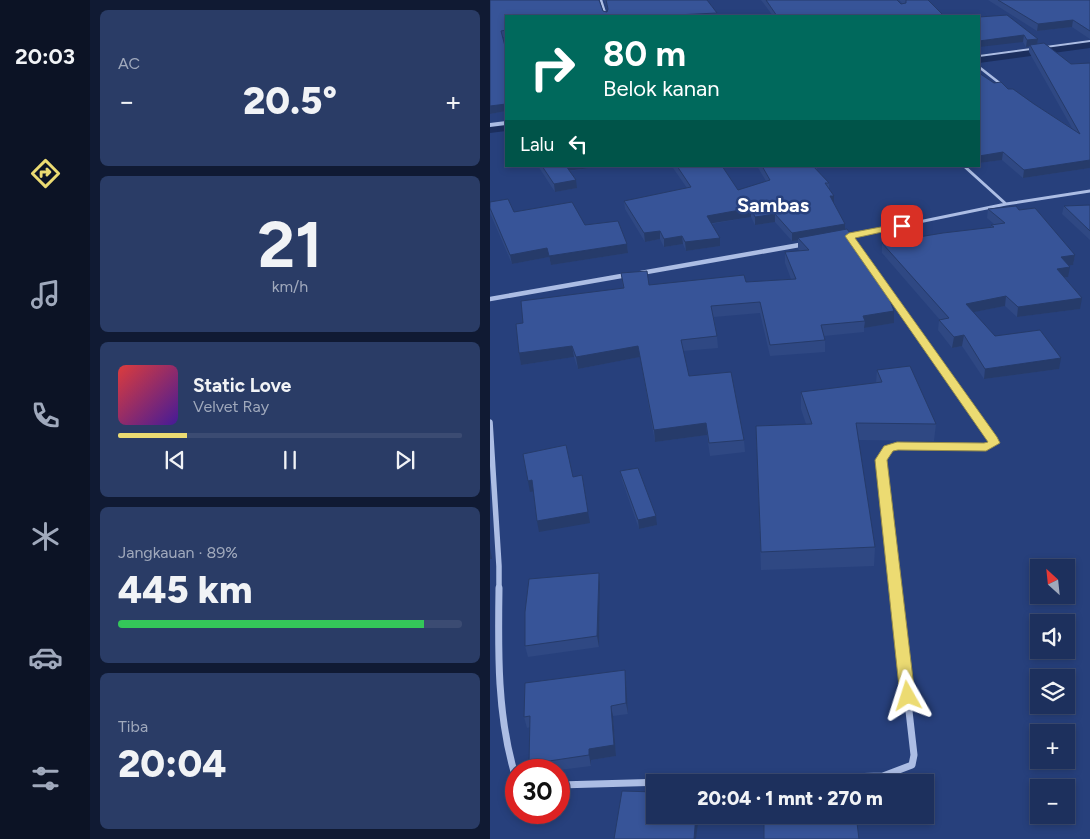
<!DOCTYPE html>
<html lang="id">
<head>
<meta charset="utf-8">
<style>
	body { margin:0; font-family:Figtree,sans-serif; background:#2a3c66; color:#f1f3f6; height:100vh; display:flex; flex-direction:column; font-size:19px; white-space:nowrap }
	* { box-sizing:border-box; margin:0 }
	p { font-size:16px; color:#a0a9bc }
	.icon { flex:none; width:28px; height:28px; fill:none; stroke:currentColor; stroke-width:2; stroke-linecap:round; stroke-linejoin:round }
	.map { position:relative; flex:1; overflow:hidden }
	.details { display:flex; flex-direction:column; gap:10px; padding:10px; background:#101a33; width:400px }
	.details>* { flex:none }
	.banner { position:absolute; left:15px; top:15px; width:475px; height:152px; border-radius:0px; box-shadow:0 2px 8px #0003,0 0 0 1px #3b4b72; background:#00695c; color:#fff; overflow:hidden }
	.needle { width:32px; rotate:333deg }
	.buttons { position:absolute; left:540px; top:559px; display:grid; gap:10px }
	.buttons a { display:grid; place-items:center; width:45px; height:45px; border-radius:0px; background:#1d305d; box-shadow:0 2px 8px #0003,0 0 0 1px #3b4b72; font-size:25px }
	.speed { position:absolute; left:15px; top:759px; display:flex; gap:10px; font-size:25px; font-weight:700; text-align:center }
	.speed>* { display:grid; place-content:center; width:65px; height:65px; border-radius:50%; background:#1d305d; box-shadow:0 2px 8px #0003,0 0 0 1px #3b4b72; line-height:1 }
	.speed .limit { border:8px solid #d22; background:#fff; color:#111 }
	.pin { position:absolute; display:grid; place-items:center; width:42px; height:42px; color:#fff; margin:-21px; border-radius:10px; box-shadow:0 2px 8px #0006 }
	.me { position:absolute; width:55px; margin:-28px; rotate:354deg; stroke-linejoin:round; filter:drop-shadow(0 0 4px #0008) }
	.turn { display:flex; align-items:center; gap:18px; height:105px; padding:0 15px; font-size:22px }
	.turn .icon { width:65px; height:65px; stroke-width:2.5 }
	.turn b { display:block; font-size:35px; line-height:42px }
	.then { display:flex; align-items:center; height:48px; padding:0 15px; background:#0003; gap:10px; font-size:19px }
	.big { font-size:38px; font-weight:800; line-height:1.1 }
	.details .tile { flex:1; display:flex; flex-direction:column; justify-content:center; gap:8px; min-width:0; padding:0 18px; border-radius:8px; background:#2a3c66 }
	.details .dial { align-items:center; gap:0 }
	.dial b { font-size:65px; line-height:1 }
	.song { display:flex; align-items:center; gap:15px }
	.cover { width:60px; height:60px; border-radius:8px; background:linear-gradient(135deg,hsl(0 70% 55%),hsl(260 70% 35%)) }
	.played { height:5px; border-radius:2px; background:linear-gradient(90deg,#ecdb72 20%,#3b4b72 20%) }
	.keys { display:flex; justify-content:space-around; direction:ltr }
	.heat { display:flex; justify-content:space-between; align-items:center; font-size:28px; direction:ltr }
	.charge { height:8px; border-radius:4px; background:linear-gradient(90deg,#34c759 89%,#3b4b72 0) }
	.trip { position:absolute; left:156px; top:774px; width:288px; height:50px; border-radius:0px; background:#1d305d; box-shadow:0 2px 8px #0003,0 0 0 1px #3b4b72; font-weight:800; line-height:50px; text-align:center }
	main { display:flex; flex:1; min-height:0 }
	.tabs { display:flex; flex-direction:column; width:90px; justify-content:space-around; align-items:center; background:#0c1325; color:#a0a9bc }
	.tabs .icon { width:35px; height:35px }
	.tabs .selected { color:#ecdb72 }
	.tabs b { font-size:22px; color:#f1f3f6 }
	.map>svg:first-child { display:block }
</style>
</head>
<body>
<main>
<nav class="tabs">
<b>20:03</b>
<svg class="icon selected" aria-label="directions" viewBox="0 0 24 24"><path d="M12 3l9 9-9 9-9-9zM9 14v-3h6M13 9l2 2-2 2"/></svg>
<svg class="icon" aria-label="music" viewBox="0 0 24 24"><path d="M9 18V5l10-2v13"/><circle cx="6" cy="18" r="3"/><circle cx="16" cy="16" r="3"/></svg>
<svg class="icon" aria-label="phone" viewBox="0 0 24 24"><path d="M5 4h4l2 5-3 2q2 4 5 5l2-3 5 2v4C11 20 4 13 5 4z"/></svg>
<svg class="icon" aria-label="climate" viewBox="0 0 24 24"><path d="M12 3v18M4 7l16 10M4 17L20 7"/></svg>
<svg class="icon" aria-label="car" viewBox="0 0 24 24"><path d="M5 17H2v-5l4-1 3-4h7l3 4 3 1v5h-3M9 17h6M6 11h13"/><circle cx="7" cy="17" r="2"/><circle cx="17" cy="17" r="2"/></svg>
<svg class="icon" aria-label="filters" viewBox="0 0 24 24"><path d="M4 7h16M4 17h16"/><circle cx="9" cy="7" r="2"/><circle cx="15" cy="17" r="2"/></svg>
</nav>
<section class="details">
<div class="tile"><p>AC</p>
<div class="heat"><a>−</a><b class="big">20.5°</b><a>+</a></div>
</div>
<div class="tile dial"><b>21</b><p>km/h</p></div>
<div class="tile">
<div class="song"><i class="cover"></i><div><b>Static Love</b><p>Velvet Ray</p></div></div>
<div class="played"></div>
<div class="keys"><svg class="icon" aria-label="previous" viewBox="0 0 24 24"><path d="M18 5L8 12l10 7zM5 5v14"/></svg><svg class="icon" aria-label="pause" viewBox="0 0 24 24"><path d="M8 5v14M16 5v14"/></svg><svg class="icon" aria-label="next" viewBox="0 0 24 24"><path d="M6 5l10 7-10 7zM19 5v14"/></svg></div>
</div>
<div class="tile"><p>Jangkauan · 89%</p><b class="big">445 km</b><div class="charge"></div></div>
<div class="tile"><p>Tiba</p><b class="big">20:04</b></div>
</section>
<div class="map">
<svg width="600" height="839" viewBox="0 0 600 839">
	<rect width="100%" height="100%" fill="#27407c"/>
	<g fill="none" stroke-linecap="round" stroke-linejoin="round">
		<path fill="#1b2e5d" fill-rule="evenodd" d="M600 40V48L489 63V55Z
			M16 123V131L0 133V125Z"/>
		<path stroke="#acbde4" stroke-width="2.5" d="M111 0 116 16
			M489 67 512 85"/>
		<path stroke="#acbde4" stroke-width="3" d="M474 166 516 204
			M390 230 516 204 600 191"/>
		<path stroke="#acbde4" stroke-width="4.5" d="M355 237 396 229
			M151 273 315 244
			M391 282 468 389
			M0 299 137 275"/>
		<path stroke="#acbde4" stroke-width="5.5" d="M0 422 9 566V589
			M405 589 391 460 399 449 407 446 496 447 504 443 467 388"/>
		<path stroke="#acbde4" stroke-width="7" d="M9 588C8 651 7 718 26 778
			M69 785 393 776 422 765 424 755 405 588"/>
		<path fill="#acbde4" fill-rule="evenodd" d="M600 40V42L489 57V55Z
			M16 121V125L0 127V123Z"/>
	</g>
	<path fill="#2f4883" d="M0 0 113 11 117 12 118 11 114 0H217L227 13V16H16V37H13L16 50V111L0 114Z
		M271 0H407L411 4H413L409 0H438L454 16H283Z
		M498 0H600V39L582 27 547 31Z
		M489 17 548 39 547 44 581 64 600 63V168L533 178 512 160 489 163V73L504 83 518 89 544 104 582 128 539 52V46L536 47 533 42Z
		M48 166H119L79 171 87 188 65 192Z
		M183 166H232L248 190 276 181 267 166H327V171L339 183V189L344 196V203L355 224V230L404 311V323L374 328V332L334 336 335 340V352L280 356 270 313 224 317 227 336 228 348 193 351 199 376 254 440 255 452 220 456 217 435 165 442 150 357 88 369 84 357 31 365 29 353 33 323 133 288 131 273 159 285 256 282 301 279 295 263V252L310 251 308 249V240L302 241 285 222 265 225 261 217 221 224 230 246 196 251 193 244 174 247 170 239 155 242 135 209 134 201 197 188 183 168Z
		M0 202 24 212 95 225 137 244 138 253 61 265 59 257 22 264 0 213Z
		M600 205V240L572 214 574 206Z
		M498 209 529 210 585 255 583 265H579L578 277 574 278 590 309 527 317 515 306 483 312 505 336 569 369 494 379 472 346 462 348 448 330 449 320H450L392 253V243L501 228V225L504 224 497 218Z
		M387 370 446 424 444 441 368 440 385 547 384 566 271 570 266 426 316 424 311 409V392L386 383Z
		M130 471 167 525 149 529 132 480Z
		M109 573 110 584 109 647 38 657 35 646Z
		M136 681 138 714 123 716 126 756 101 760V766L69 770H40L39 764 40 727 37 728 34 717Z"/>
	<path fill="#263b6a" d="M583 20 582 27 547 31 548 24Z
		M534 35 533 42 489 47V41Z
		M548 39 547 45 536 47 537 40Z
		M16 104V111L0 114V106Z
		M513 152 512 160 489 163V156Z
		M600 160V168L533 178 534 170Z
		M75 166H119L75 171Z
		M86 180 87 188 65 192 64 184Z
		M340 196H344V204Z
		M261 208V217L217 224V216Z
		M285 214V222L265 225V217Z
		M355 224V232L308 238V240L302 241V233Z
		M170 231V239L155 242 154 233Z
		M192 236 193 244 174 247V239Z
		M230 238V246L196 251 195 242Z
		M137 244 138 253 61 265 59 256Z
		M57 248 59 257 22 264 20 255Z
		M585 255 583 265 569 266 571 257Z
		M580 267 578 277 565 279 567 269Z
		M516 296 515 306 474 314 476 304Z
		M592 298 590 309 527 317 528 307Z
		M404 311V323L374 328 375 321 373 316Z
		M474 335 472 346 462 348 464 337Z
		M82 346 84 357 31 365 29 353Z
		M148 346 150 357 88 369 86 357Z
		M571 358 569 369 494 379 495 369Z
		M216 423 217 435 165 442 164 430Z
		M42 480 45 491 40 492 38 481Z
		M98 512 100 523 49 532 47 521Z
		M166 516 167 525 149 529 148 520Z
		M0 547 2 559H0Z
		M109 573 110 584 109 647 107 636Z
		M135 670 136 681 138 714 136 703Z
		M121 706 123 716 126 756 101 760V766L99 755V749Z
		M206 815H209L206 839H204Z"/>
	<path fill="#375498" stroke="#263b6a" d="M0 0H109L113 11 117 12 118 9 116 0H217L227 13 165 16H16V30L11 31 16 50V104L0 106Z
		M276 0H407L411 4 416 3V0H438L454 16H287Z
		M508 0H600V31L583 20 548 24Z
		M517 15 548 39 537 40 534 35 489 41V17Z
		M554 43 581 64 600 63V160L534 170 513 152 489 156V73L504 83 511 82 518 89H523L544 104 590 134 540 45Z
		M52 166H76L86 180 64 184Z
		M187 166H232L248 190 280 180 272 166H323L339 183H335L344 196H340L355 224 302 233 285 214 265 217 261 208 217 216 230 238 195 242 192 236 174 239 170 231 154 233 134 201 201 187Z
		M18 199 24 212 82 202 95 225 128 221 137 244 59 256 57 248 20 255 0 208V202Z
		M600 205V231L574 206Z
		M526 206 529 210 545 208 585 255 571 257 580 267 567 269 592 298 528 307 516 296 476 304 505 336 550 330 571 358 495 369 474 335 464 337 449 320 459 318 392 243 453 233 504 227 501 225 515 223 498 209Z
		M357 229 390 274 404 311 373 316 375 321 331 325 335 340 280 345 270 302 221 306 227 336 191 340 199 376 241 372 254 440 219 443 216 423 164 430 148 346 86 357 82 346 29 353 26 324 33 323 31 301 134 288 131 273 157 271 159 285 254 275 256 282 306 279 295 252 319 250 308 238Z
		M420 366 446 424 366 423 385 547 271 552 266 426 322 424 311 392 392 382 387 370Z
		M76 445 83 477 92 475 98 512 47 521 42 480 38 481 33 454Z
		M148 468 166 516 148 520 130 471Z
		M109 573 107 636 35 646V612L39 579Z
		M135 670 136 703 121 706 124 745 99 749V755L39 764 40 716 34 717 35 683Z
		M132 791 165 792V815H206L204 839H124Z
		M274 815H366L369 839H274Z"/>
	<path fill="#ecdb72" stroke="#998e4a" d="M412 223 416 226 415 227 365 238 507 437 510 443 496 451 408 450 403 451 397 460 425 696 423 700 418 702 412 700 410 696 385 460 394 446 407 442 494 443 498 442 355 236 359 233Z"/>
	<g text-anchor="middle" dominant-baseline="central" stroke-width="5" stroke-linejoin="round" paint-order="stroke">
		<g font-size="20" font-weight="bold" fill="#fff" stroke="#27407c">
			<text x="283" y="205">Sambas</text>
		</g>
	</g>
</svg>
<div class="buttons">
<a><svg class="needle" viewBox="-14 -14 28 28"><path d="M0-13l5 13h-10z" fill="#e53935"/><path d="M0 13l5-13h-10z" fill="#a0a9bc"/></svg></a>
<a><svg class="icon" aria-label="sound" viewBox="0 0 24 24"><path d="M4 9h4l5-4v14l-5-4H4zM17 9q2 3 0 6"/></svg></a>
<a><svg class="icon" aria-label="layers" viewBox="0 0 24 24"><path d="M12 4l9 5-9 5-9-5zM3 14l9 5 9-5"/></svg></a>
<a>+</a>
<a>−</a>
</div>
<div class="speed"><div class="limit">30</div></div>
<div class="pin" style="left:412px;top:226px;background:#d93025"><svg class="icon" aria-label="arrive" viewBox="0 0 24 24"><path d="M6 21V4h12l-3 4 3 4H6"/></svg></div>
<svg class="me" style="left:418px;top:696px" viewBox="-20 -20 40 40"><path d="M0-17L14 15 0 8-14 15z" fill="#ecdb72" stroke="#fff" stroke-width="4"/></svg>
<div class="trip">20:04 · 1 mnt · 270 m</div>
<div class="banner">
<div class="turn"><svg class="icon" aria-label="right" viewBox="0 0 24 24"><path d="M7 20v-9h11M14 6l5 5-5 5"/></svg><div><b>80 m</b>Belok kanan</div></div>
<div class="then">Lalu<svg class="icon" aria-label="left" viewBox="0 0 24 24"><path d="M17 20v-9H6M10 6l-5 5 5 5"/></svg></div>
</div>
</div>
</main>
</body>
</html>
